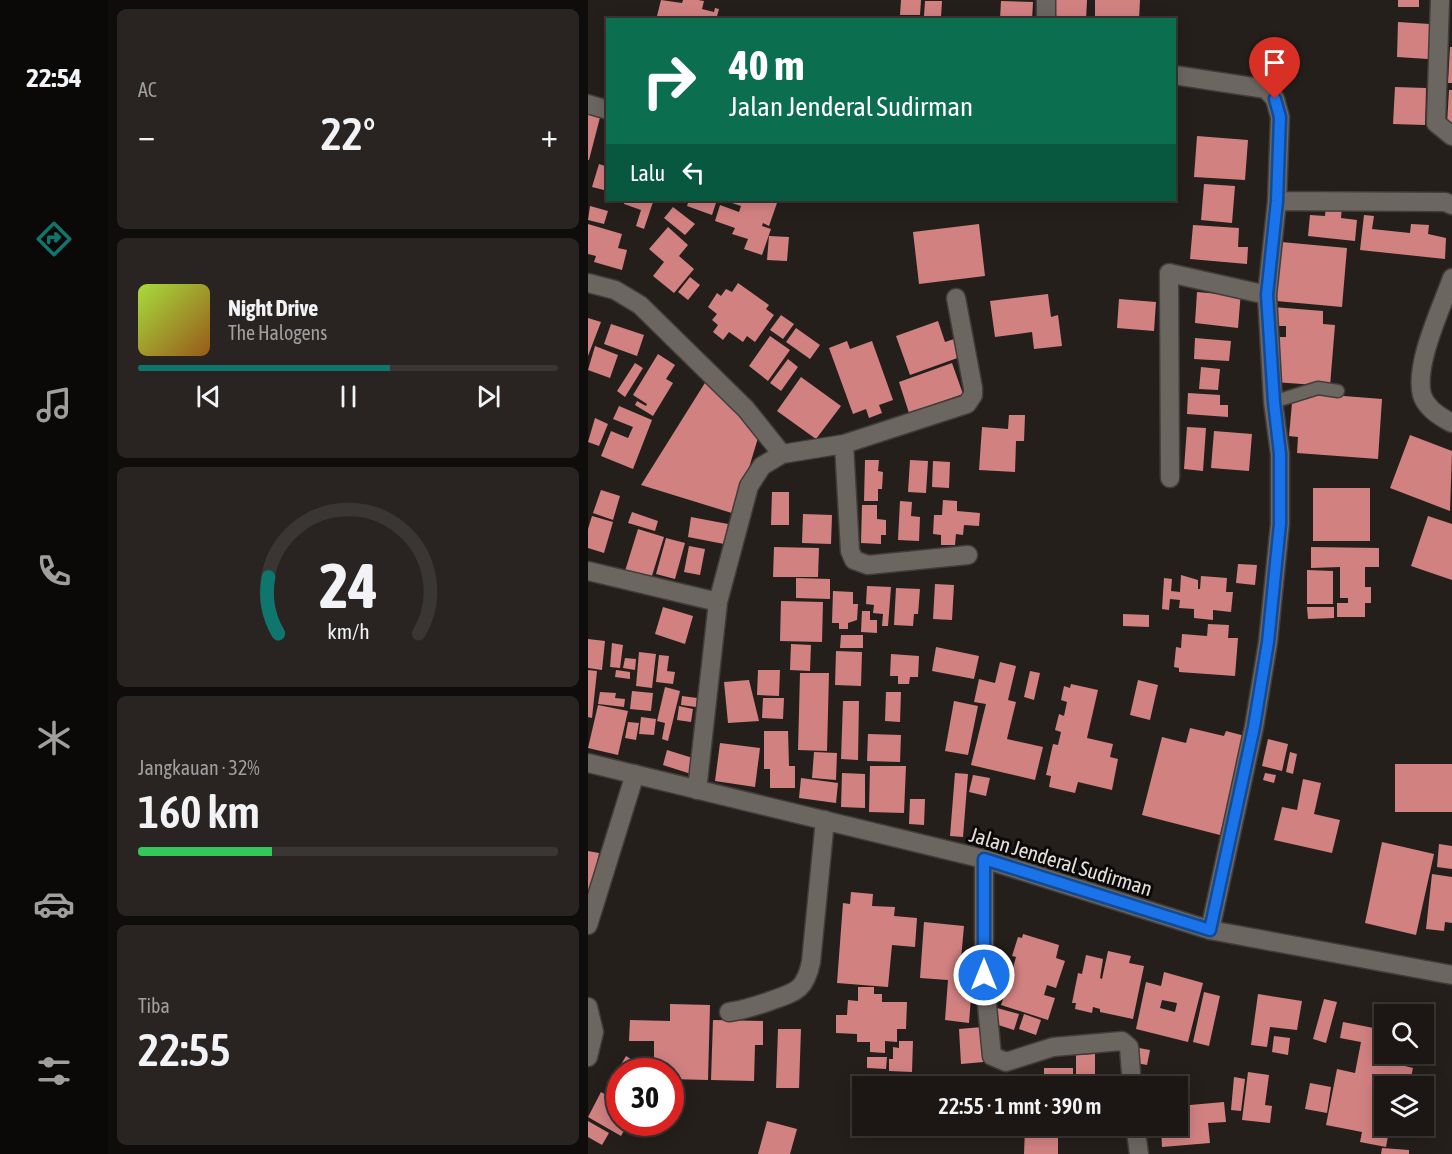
<!DOCTYPE html>
<html lang="id">
<head>
<meta charset="utf-8">
<style>
	body { margin:0; font-family:"Asap Condensed",sans-serif; background:#292422; color:#f1f3f6; height:100vh; display:flex; flex-direction:column; font-size:22px; white-space:nowrap }
	* { box-sizing:border-box; margin:0 }
	p { font-size:20px; color:#a09fa0 }
	.icon { flex:none; width:33px; height:33px; fill:none; stroke:currentColor; stroke-width:2; stroke-linecap:round; stroke-linejoin:round }
	.map { position:relative; flex:1; overflow:hidden }
	.sheet { display:flex; flex-direction:column; gap:9px; padding:9px; background:#0f0d0b; width:480px }
	.sheet>* { flex:none }
	.hud { position:absolute; left:18px; top:18px; width:570px; height:183px; border-radius:0px; box-shadow:0 3px 15px #0003,0 0 0 2px #3a3634; background:#0b6e4f; color:#fff; overflow:hidden }
	.fabs { position:absolute; left:786px; top:1004px; display:grid; gap:12px }
	.fabs a { display:grid; place-items:center; width:60px; height:60px; border-radius:0px; background:#1c1714; box-shadow:0 3px 15px #0003,0 0 0 2px #3a3634; font-size:30px }
	.speed { position:absolute; left:18px; top:1058px; display:flex; gap:12px; font-size:30px; font-weight:700; text-align:center }
	.speed>* { display:grid; place-content:center; width:78px; height:78px; border-radius:50%; background:#1c1714; box-shadow:0 3px 15px #0003,0 0 0 2px #3a3634; line-height:1 }
	.speed .limit { border:9px solid #d22; background:#fff; color:#111 }
	.pin { position:absolute; display:grid; place-items:center; width:51px; height:51px; color:#fff; margin:-62px -26px; border-radius:50% 50% 50% 0; rotate:-45deg; box-shadow:0 0 6px #0007 }
	.pin .icon { rotate:45deg }
	.me { position:absolute; width:66px; margin:-33px; rotate:0deg; stroke-linejoin:round; filter:drop-shadow(0 0 4px #0008) }
	.turn { display:flex; align-items:center; gap:21px; height:126px; padding:0 24px; font-size:27px }
	.turn .icon { width:78px; height:78px; stroke-width:2.5 }
	.turn b { display:block; font-size:42px; line-height:51px }
	.then { display:flex; align-items:center; height:57px; padding:0 24px; background:#0003; gap:12px; font-size:22px }
	.big { font-size:45px; font-weight:600; line-height:1.1 }
	.sheet .widget { flex:1; display:flex; flex-direction:column; justify-content:center; gap:9px; min-width:0; padding:0 21px; border-radius:9px; background:#292422 }
	.sheet .dial { align-items:center; gap:0 }
	.dial svg { height:156px; overflow:visible; fill:none; stroke:#3a3634; stroke-width:7; stroke-linecap:round; text-anchor:middle }
	.dial text { fill:#f1f3f6; stroke:none }
	.song { display:flex; align-items:center; gap:18px }
	.cover { width:72px; height:72px; border-radius:9px; background:linear-gradient(135deg,hsl(80 70% 55%),hsl(30 70% 35%)) }
	.played { height:6px; border-radius:3px; background:linear-gradient(90deg,#0f766e 60%,#3a3634 60%) }
	.keys { display:flex; justify-content:space-around; direction:ltr }
	.heat { display:flex; justify-content:space-between; align-items:center; font-size:33px; direction:ltr }
	.charge { height:9px; border-radius:4px; background:linear-gradient(90deg,#34c759 32%,#3a3634 0) }
	.trip { position:absolute; left:264px; top:1076px; width:336px; height:60px; border-radius:0px; background:#1c1714; box-shadow:0 3px 15px #0003,0 0 0 2px #3a3634; font-weight:600; line-height:60px; text-align:center }
	main { display:flex; flex:1; min-height:0 }
	.dock { display:flex; flex-direction:column; width:108px; justify-content:space-around; align-items:center; background:#0b0908; color:#a09fa0 }
	.dock .icon { width:42px; height:42px }
	.dock .active { color:#0f766e }
	.dock b { font-size:27px; color:#f1f3f6 }
	.map>svg:first-child { display:block }
</style>
</head>
<body>
<main>
<nav class="dock">
<b>22:54</b>
<svg class="icon active" aria-label="directions" viewBox="0 0 24 24"><path d="M12 3l9 9-9 9-9-9zM9 14v-3h6M13 9l2 2-2 2"/></svg>
<svg class="icon" aria-label="music" viewBox="0 0 24 24"><path d="M9 18V5l10-2v13"/><circle cx="6" cy="18" r="3"/><circle cx="16" cy="16" r="3"/></svg>
<svg class="icon" aria-label="phone" viewBox="0 0 24 24"><path d="M5 4h4l2 5-3 2q2 4 5 5l2-3 5 2v4C11 20 4 13 5 4z"/></svg>
<svg class="icon" aria-label="climate" viewBox="0 0 24 24"><path d="M12 3v18M4 7l16 10M4 17L20 7"/></svg>
<svg class="icon" aria-label="car" viewBox="0 0 24 24"><path d="M5 17H2v-5l4-1 3-4h7l3 4 3 1v5h-3M9 17h6M6 11h13"/><circle cx="7" cy="17" r="2"/><circle cx="17" cy="17" r="2"/></svg>
<svg class="icon" aria-label="filters" viewBox="0 0 24 24"><path d="M4 7h16M4 17h16"/><circle cx="9" cy="7" r="2"/><circle cx="15" cy="17" r="2"/></svg>
</nav>
<section class="sheet">
<div class="widget"><p>AC</p>
<div class="heat"><a>−</a><b class="big">22°</b><a>+</a></div>
</div>
<div class="widget">
<div class="song"><i class="cover"></i><div><b>Night Drive</b><p>The Halogens</p></div></div>
<div class="played"></div>
<div class="keys"><svg class="icon" aria-label="previous" viewBox="0 0 24 24"><path d="M18 5L8 12l10 7zM5 5v14"/></svg><svg class="icon" aria-label="pause" viewBox="0 0 24 24"><path d="M8 5v14M16 5v14"/></svg><svg class="icon" aria-label="next" viewBox="0 0 24 24"><path d="M6 5l10 7-10 7zM19 5v14"/></svg></div>
</div>
<div class="widget dial"><svg viewBox="0 0 100 80">
<path d="M14 69A42 42 0 1 1 86 69"/>
<path d="M14 69A42 42 0 0 1 9 40" stroke="#0f766e"/>
<text x="50" y="56" font-size="32" font-weight="700">24</text>
<text x="50" y="72" font-size="11">km/h</text>
</svg></div>
<div class="widget"><p>Jangkauan · 32%</p><b class="big">160 km</b><div class="charge"></div></div>
<div class="widget"><p>Tiba</p><b class="big">22:55</b></div>
</section>
<div class="map">
<svg width="864" height="1154" viewBox="0 0 864 1154">
	<rect width="100%" height="100%" fill="#251f1b"/>
	<path fill="#04380d" d="M320 1075 394 1081V1086H320Z"/>
	<path fill="#d28181" fill-rule="evenodd" d="M73 0 94 3 95 0H110L116 1 114 9 126 12 127 8 131 9 128 20H68Z
		M313 0H333L332 15H312Z
		M464 0H499L498 20H470V16L463 15Z
		M507 0H552L551 20H507Z
		M810 0H831V7H810Z
		M337 1H354L353 17 336 16Z
		M413 1 445 2 444 20H412Z
		M810 22 842 24 840 59 809 57Z
		M862 47H864V83H860Z
		M807 87 838 88 837 125 805 124Z
		M861 90H864V125L859 124Z
		M0 102 15 106 1 160H0Z
		M609 136 660 140 657 180 606 177Z
		M11 164 20 167 16 190 4 187Z
		M616 184 647 186 644 223 613 220Z
		M37 200 65 202 56 229 48 226 53 210 36 204Z
		M101 200H129L124 215 99 206Z
		M135 200H190L181 226 175 223 174 226 183 229 174 255 156 249 160 239 144 234 147 228 127 221 132 205 151 212 153 206Z
		M738 205 754 206 753 218 769 220 767 241 720 236 722 215 737 216Z
		M2 206 20 211 16 224 0 220Z
		M85 207 107 224 97 235 76 218Z
		M776 215 786 216 784 229 822 233 823 224 841 225 840 234 858 238 857 259 772 250Z
		M0 224 34 234 30 248 39 250 34 270 6 262 8 256 0 254Z
		M391 224 397 276 331 284 325 232Z
		M605 225 651 228 650 247H660L659 264 602 259Z
		M80 227 100 245 91 256 106 269 86 293 65 276 76 262 61 249Z
		M181 236 201 237 199 261 179 260Z
		M693 242 759 248 754 307 688 301Z
		M102 277 112 285 100 300 90 292Z
		M150 283 181 305 178 309 186 315 167 342 159 336 155 342 141 332 135 340 125 332 130 325 124 320 129 314 120 307 129 293 133 296 138 289 144 292Z
		M631 289 653 291 650 328 607 323 609 292 631 294Z
		M460 294 463 317 470 315 474 346 446 349 444 332 407 337 402 301Z
		M531 299 568 302 566 331 529 328Z
		M685 307 735 311V324L747 325 742 386 686 382 689 337H698V326H684Z
		M193 315 206 324 195 339 182 330Z
		M0 318 13 322 0 356Z
		M350 321 357 342 369 338 375 356 322 375 308 336Z
		M23 324 56 335 49 356 16 344Z
		M208 328 232 345 222 359 198 342Z
		M182 336 202 350 180 381 161 366Z
		M607 338 643 341 641 361 606 359Z
		M259 341 262 349 284 341 305 400 291 405 294 413 281 418 278 409 265 414 241 348Z
		M7 346 30 355 22 378 0 370Z
		M70 354 87 365 78 379 85 383 65 416 47 405 49 401 58 406 59 404 45 395Z
		M200 359 210 367 193 391 182 383Z
		M47 363 55 368 37 397 29 391Z
		M364 363 375 394 321 413 311 382Z
		M613 367 632 369 630 390 611 389Z
		M213 377 253 406 228 439 189 411Z
		M120 378 170 438 147 514 53 485Z
		M705 392 794 399 790 459 709 453 710 437 701 436Z
		M600 393 632 395V405H640V417L599 414Z
		M31 406 64 420 45 469 13 456 23 431 40 438 45 427 25 419Z
		M421 415H437L436 441H428L427 472 391 470 394 427 420 429Z
		M7 418 20 424 11 446 0 442Z
		M599 427 618 428 615 471 596 469Z
		M626 431 664 434 661 471 623 468Z
		M822 435 864 451 862 511 802 488Z
		M277 460H291L290 471 295 472 294 489H290V501H276Z
		M322 460 340 461 338 493 320 492Z
		M345 461 362 462 361 488 344 487Z
		M725 488H782V541H725Z
		M13 490 32 496 25 520 5 513Z
		M184 492H201V525H183Z
		M355 500 369 501V511L392 513 391 526 376 525 375 535 368 534 367 545H353V535L345 534 346 515H354Z
		M312 501 324 502 323 516 332 517 331 541 310 540Z
		M274 505H289V519L298 520V535H293V544L273 543Z
		M44 512 70 521 67 531 40 523Z
		M215 514 244 515 243 544 214 543Z
		M4 516 25 522 16 553 0 548V529Z
		M840 516 864 524V580L823 566Z
		M103 517 140 524 136 544 100 537Z
		M50 529 76 537 63 579 37 571Z
		M78 538 97 543 87 579 68 574Z
		M101 546 117 549 112 575 96 572Z
		M186 547 231 548 230 577H185Z
		M723 547 791 548V567H777V587H783V603H777V617H749V603H760V598H752V567L723 568Z
		M650 564 669 565 667 585 648 583Z
		M719 570 745 571V604H719Z
		M593 575 610 580V589H612L613 576 639 578 638 592H645L643 612 625 610V620L606 618V609L591 608 592 600 582 599 581 610 574 609 576 578 584 579 583 591 592 592Z
		M208 578 242 579V599L208 598Z
		M347 584 366 585 364 620 345 619Z
		M279 586 303 587 300 626H294L295 614 285 613 286 605 278 604Z
		M308 588 332 589 330 614H326L325 626 306 625Z
		M245 591 265 592V604H270L269 620 260 623V629H251V623H244Z
		M193 601 235 602 234 642 192 641Z
		M75 607 105 616 97 644 67 634Z
		M719 607H746V618L720 619Z
		M274 611H282V620H289V633L273 632Z
		M535 614 561 615V627L535 626Z
		M620 624 641 625 640 638H650L647 676 591 672V668L586 667 588 647 593 648 594 634 619 636Z
		M253 635H275V648H252Z
		M0 639 17 641 14 670 0 668Z
		M24 643 35 645 32 668 22 667Z
		M203 644 223 645 222 671 202 670Z
		M348 647 391 656 386 679 344 671Z
		M248 651 274 652 273 686 247 685Z
		M51 652 68 654 64 688 48 686Z
		M303 654 331 656 330 677H322L321 684H310V676H302Z
		M71 655 81 656 79 671 87 672 85 684 68 682Z
		M37 658 48 659 47 670 35 668Z
		M412 662 428 666 420 700 428 702 419 739 455 747 447 780 383 765 398 704 386 702 391 679 407 683Z
		M0 670 9 671 4 718 0 717Z
		M28 670 42 672V679L27 677Z
		M170 670H192L191 696 169 695Z
		M442 671 452 673 446 700 436 697Z
		M212 673H241L239 751 210 750Z
		M161 680 171 721 140 723 136 682Z
		M550 680 570 685 562 720 542 715Z
		M483 684 510 690 499 738 525 744 522 757 530 759 524 790 490 782 487 793 461 787 463 776 458 775 465 744 470 745 473 732 467 730 471 714 476 716 479 702 473 700 476 686 482 688Z
		M77 687 92 691 80 741 74 739 77 723 69 721Z
		M44 691 65 693 63 711 42 709Z
		M12 692 28 693 27 698 37 699 36 707 10 704Z
		M298 692H313L312 722 297 721Z
		M94 696 109 698 108 707 93 705Z
		M175 698H196L195 719 174 718Z
		M255 701H271L270 760 253 759Z
		M366 701 390 706 380 755 357 751Z
		M10 705 40 711 30 755 0 748Z
		M91 706 105 709 103 722 89 720Z
		M53 717 68 719 66 735 51 734Z
		M40 722 51 723 48 740 37 738Z
		M602 728 636 736 638 731 657 736 632 835 554 815 574 737 598 743Z
		M176 731H200L201 766H207V788H182V769H176Z
		M280 734 313 735 312 762 279 761Z
		M680 739 700 744 694 771 674 766Z
		M132 743 172 748 167 787 127 781Z
		M79 750 108 759 103 774 75 765Z
		M226 752 249 753 248 780 224 778Z
		M702 752 709 754 705 774 698 772Z
		M807 764H864V812H807Z
		M282 766H318L316 813 281 812Z
		M254 773 277 774V808L253 807Z
		M367 773 380 774 375 837 362 836Z
		M677 773 688 775 686 783 675 780Z
		M385 775 402 778 398 796 381 792Z
		M213 778 250 783 248 803 211 798Z
		M715 779 733 783 726 814 752 820 744 853 686 840 694 807 709 810Z
		M322 799H337L336 825 321 824Z
		M794 842 846 854 828 935 777 923Z
		M851 844 864 846V869L849 867Z
		M0 851 11 853 1 900H0Z
		M844 874 864 877V923L857 922 856 931 838 929Z
		M263 892 285 894 284 906 307 907 306 916 329 918 327 947 304 945 300 987 249 983 255 903 262 904Z
		M336 922 376 926 373 959 386 960 381 1023 357 1020 360 980 332 978Z
		M435 934 471 945 468 958 477 961 468 988 459 985 456 995 467 998 460 1020 413 1005 415 999 409 997 413 983 420 985 428 957 424 956 430 937 434 938Z
		M520 951 543 956 541 963 556 966 545 1019 512 1012V1009L505 1007 504 1013 487 1009 488 1003H484L490 973 494 974 498 955 515 959 512 978 514 979Z
		M576 972 615 983 600 1042 548 1029 558 982 573 986ZM574 1000 589 1003 587 1012 572 1008Z
		M270 987H286V994H294V1002H319L318 1029H309V1042L297 1041V1053L282 1052V1042H269V1034L248 1033V1015H259L260 1000 270 1001Z
		M616 992 632 996 621 1046 605 1042Z
		M670 994 714 1001 709 1030 682 1027 679 1047 663 1045Z
		M736 999 749 1002 738 1043 725 1039Z
		M82 1004 122 1005 120 1080 82 1079 80 1067 71 1066V1059H66V1041H41L42 1020 82 1021Z
		M409 1008 431 1014 426 1030 404 1023Z
		M436 1014 453 1020 448 1035 431 1029Z
		M125 1020 175 1021V1045H167L166 1081 123 1080Z
		M755 1022 796 1030V1053H815L813 1065 825 1068 821 1086H796V1125H802L798 1147 772 1142 774 1132 738 1125 749 1069 767 1073 773 1042 752 1038Z
		M394 1027 396 1062 373 1064 371 1029Z
		M190 1029H213L211 1088H188Z
		M686 1036 702 1038 700 1055 684 1052Z
		M311 1041H325L324 1072 301 1071V1059H305V1047L311 1048Z
		M551 1048 562 1050 559 1065 548 1063Z
		M507 1054V1086H488V1055Z
		M38 1056 62 1071H32V1101L17 1092Z
		M279 1057H299L298 1069 279 1068Z
		M456 1068H485V1086H456Z
		M660 1072 681 1075 677 1105 684 1106 682 1123 654 1120Z
		M283 1075 302 1076V1086H282Z
		M512 1077 536 1078V1086H512Z
		M646 1077 657 1079 653 1111 643 1110Z
		M562 1081 583 1085V1086H561Z
		M722 1083 743 1087 739 1113 717 1109Z
		M13 1092 32 1103V1122H41L33 1136 0 1117Z
		M636 1102 638 1122 620 1123 622 1143 574 1147 573 1125H590V1116L602 1115V1105Z
		M0 1121 21 1133 14 1145 0 1137Z
		M179 1121 209 1129 202 1154H170Z
		M437 1128 470 1129V1154H436Z
		M794 1148 821 1150V1154H793Z"/>
	<g fill="none" stroke-linecap="round" stroke-linejoin="round">
		<defs>
			<path id="lane" d="M685 402 730 388 750 391"/>
			<path id="street" d="M852 0 848 123 864 136
				M458 20V0
				M586 75 678 89 687 99 692 117 689 201 679 295 685 402 692 454V524L680 642 666 727 622 930
				M0 104 20 110
				M689 201 857 202 864 205
				M864 278C854 307 826 364 834 395 838 408 852 417 864 423
				M0 283 27 290 52 305 158 409 194 454 174 466 161 486 130 602 109 790
				M256 444 262 551 266 560 280 565 380 555
				M194 454 256 444 379 404 385 395V388L368 298
				M582 478 581 273 679 295
				M0 571 130 602
				M396 859V975L404 1056 418 1062 465 1047 534 1041 541 1047 544 1086
				M0 925 47 774
				M0 1007 6 1032 0 1057
				M141 1012C156 1010 168 1006 182 1001 207 992 217 991 223 962L237 820
				M547 1125 551 1154"/>
			<path id="secondary" d="M0 763 396 859 622 930 864 975"/>
		</defs>
		<use href="#lane" stroke="#413d3a" stroke-width="15"/>
		<use href="#street" stroke="#413d3a" stroke-width="21"/>
		<use href="#secondary" stroke="#413d3a" stroke-width="21"/>
		<use href="#lane" stroke="#6c6660" stroke-width="12"/>
		<use href="#street" stroke="#6c6660" stroke-width="18"/>
		<use href="#secondary" stroke="#6c6660" stroke-width="18"/>
	</g>
	<g fill="none" stroke-linecap="round" stroke-linejoin="round">
		<defs>
			<path id="route" d="M396 975V859L622 930 666 727 680 642 692 524V454L686 402 679 295 689 201 692 117 687 99"/>
		</defs>
		<use href="#route" stroke="#114b97" stroke-width="15"/>
		<use href="#route" stroke="#1a73e8" stroke-width="10"/>
	</g>
	<g text-anchor="middle" dominant-baseline="central" stroke-width="6" stroke-linejoin="round" paint-order="stroke">
		<g font-size="21" fill="#e4e0dd" stroke="#0c0a08">
			<text transform="translate(473 861) rotate(17)">Jalan Jenderal Sudirman</text>
		</g>
	</g>
</svg>
<div class="fabs">
<a><svg class="icon" aria-label="search" viewBox="0 0 24 24"><circle cx="10" cy="10" r="6"/><path d="M15 15l6 6"/></svg></a>
<a><svg class="icon" aria-label="layers" viewBox="0 0 24 24"><path d="M12 4l9 5-9 5-9-5zM3 14l9 5 9-5"/></svg></a>
</div>
<div class="speed"><div class="limit">30</div></div>
<div class="pin" style="left:687px;top:99px;background:#d93025"><svg class="icon" aria-label="arrive" viewBox="0 0 24 24"><path d="M6 21V4h12l-3 4 3 4H6"/></svg></div>
<svg class="me" style="left:396px;top:975px" viewBox="-20 -20 40 40"><circle r="17" fill="#1a73e8" stroke="#fff" stroke-width="3"/><path d="M0-11L8 9 0 5-8 9z" fill="#fff"/></svg>
<div class="trip">22:55 · 1 mnt · 390 m</div>
<div class="hud">
<div class="turn"><svg class="icon" aria-label="right" viewBox="0 0 24 24"><path d="M7 20v-9h11M14 6l5 5-5 5"/></svg><div><b>40 m</b>Jalan Jenderal Sudirman</div></div>
<div class="then">Lalu<svg class="icon" aria-label="left" viewBox="0 0 24 24"><path d="M17 20v-9H6M10 6l-5 5 5 5"/></svg></div>
</div>
</div>
</main>
</body>
</html>
